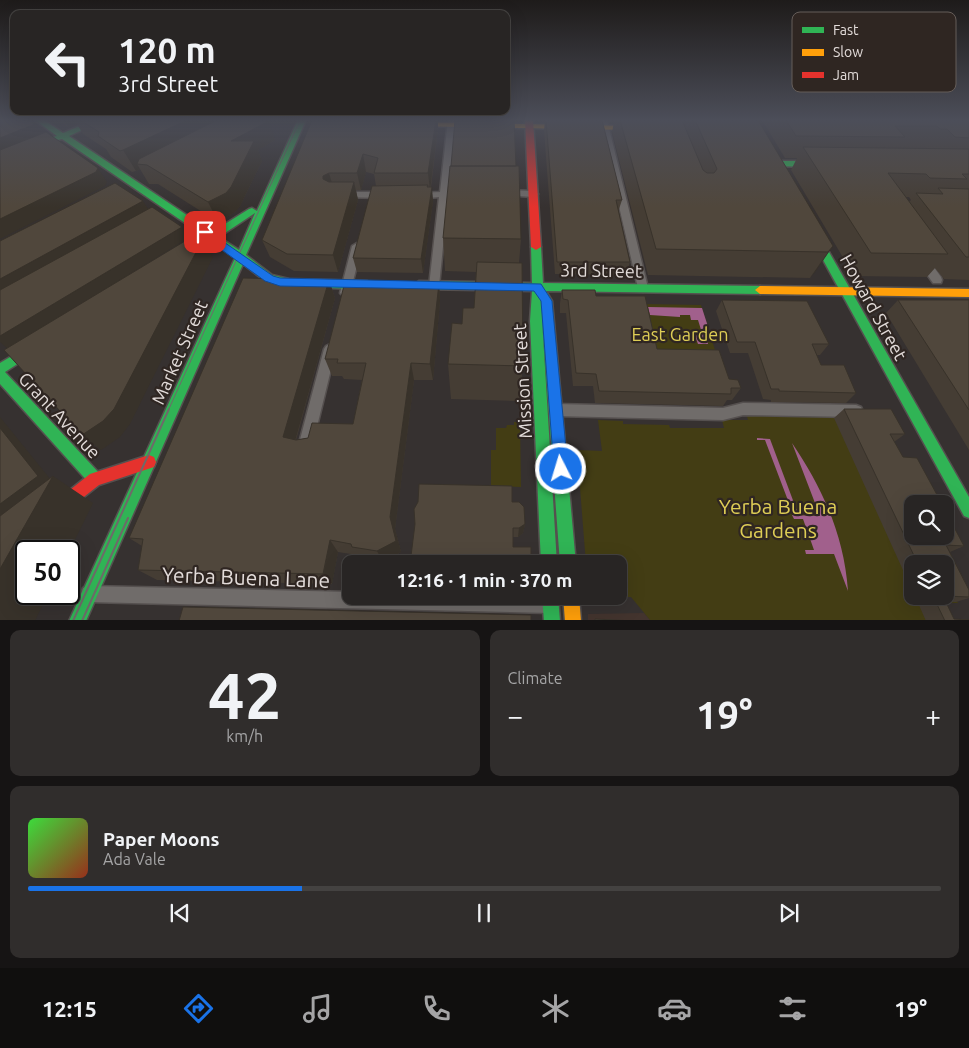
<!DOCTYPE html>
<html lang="en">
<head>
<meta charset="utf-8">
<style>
	body { margin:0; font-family:Ubuntu,sans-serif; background:#302d2c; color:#f1f3f6; height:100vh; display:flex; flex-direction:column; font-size:19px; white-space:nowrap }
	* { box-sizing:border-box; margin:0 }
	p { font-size:16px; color:#a5a5a6 }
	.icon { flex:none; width:28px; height:28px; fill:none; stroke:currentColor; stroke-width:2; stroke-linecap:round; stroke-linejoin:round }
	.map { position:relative; height:620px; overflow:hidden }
	.panel { display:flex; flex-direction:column; gap:10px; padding:10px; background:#161414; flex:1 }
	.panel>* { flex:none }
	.guide { position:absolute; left:10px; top:10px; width:500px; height:105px; border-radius:10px; box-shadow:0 5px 20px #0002,0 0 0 1px #444241; background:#282524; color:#f1f3f6; overflow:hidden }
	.tools { position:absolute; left:904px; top:495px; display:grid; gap:10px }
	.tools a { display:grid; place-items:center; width:50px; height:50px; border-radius:10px; background:#282524; box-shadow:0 5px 20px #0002,0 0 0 1px #444241; font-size:25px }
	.speed { position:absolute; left:15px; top:540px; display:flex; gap:10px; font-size:25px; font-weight:700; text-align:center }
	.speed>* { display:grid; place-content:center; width:65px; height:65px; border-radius:50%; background:#282524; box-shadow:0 5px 20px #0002,0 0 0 1px #444241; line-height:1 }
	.speed .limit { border:2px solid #111; border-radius:8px; background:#fff; color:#111 }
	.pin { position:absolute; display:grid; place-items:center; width:42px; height:42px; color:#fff; margin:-21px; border-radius:10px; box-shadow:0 2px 8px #0006 }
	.me { position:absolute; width:55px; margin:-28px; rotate:355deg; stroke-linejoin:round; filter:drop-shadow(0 0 4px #0008) }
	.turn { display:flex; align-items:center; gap:18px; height:105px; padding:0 25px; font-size:22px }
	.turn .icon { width:65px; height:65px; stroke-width:2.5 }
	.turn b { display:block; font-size:35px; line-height:42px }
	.big { font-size:38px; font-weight:600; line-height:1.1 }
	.panel .widget { flex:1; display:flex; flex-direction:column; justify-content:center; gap:8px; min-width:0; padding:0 18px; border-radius:10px; background:#302d2c }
	.panel .dial { align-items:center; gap:0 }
	.dial b { font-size:65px; line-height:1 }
	.song { display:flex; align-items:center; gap:15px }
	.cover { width:60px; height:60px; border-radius:8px; background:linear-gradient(135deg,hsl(120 70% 55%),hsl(10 70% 35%)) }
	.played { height:5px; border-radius:2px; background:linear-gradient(90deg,#1a73e8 30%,#444241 30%) }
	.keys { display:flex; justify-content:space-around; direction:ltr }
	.heat { display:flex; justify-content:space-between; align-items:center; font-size:28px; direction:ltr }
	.panel .tiles { flex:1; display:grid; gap:10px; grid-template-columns:1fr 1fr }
	.widget:last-child { grid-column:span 2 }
	.trip { position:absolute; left:342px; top:555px; width:285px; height:50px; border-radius:10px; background:#282524; box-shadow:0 5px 20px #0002,0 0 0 1px #444241; font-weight:600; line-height:50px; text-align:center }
	.tabs { display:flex; height:80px; justify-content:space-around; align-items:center; background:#100f0e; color:#a5a5a6 }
	.tabs .icon { width:35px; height:35px }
	.tabs .selected { color:#1a73e8 }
	.tabs b { font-size:22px; color:#f1f3f6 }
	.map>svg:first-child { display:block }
</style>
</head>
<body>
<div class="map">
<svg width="969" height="621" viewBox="0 0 969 621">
	<rect width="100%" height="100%" fill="#363130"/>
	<path fill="#43342e" d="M644 613 650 620H588V614Z"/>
	<path fill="#433d14" d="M642 304 701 305 719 363 656 362Z
		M746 413 842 417 912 536V596H945V578L958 603 929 602 936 619 969 620H650L631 597H588L619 596V564H586L577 450 602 451 598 420 623 421V424L669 425 670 428H724L722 420H748Z
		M514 422H520L521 487 491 486V450H496V428H506L507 425H514Z"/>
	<path fill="#a1608c" d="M648 307 702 308 712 339H707L708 344H698L695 336 702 333 698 320H691L690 315H680V317L650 315Z
		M757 438 770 439 797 511H792L765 440H757Z
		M792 443C823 489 844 535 848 591L834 554H806L805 550H814L803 519H794L792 515 820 516Z"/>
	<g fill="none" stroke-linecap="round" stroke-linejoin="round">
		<defs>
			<path id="street" d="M448 120H456L449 191 462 190 467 193 462 196 448 197 439 286 434 290 429 286 439 197 418 199 413 196 418 193 440 192Z
				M599 120H607L648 288 643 292 638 288Z
				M506 190 533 191 538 194 533 197 503 195 501 193Z
				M343 192H385L390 195 385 198 340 197V193Z
				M357 243 362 246 350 293 345 297 340 293 352 246Z
				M922 255 926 256 941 277 942 280 941 283H933L918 262 917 259 918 256Z
				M330 344 334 346 336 349 312 447 310 452 305 453 300 452 298 447 324 349 326 346Z
				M743 403 856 405 861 407 863 411 861 415 856 417 743 415 723 420 556 416 551 414 549 410 551 406 556 404 723 408Z
				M89 586 351 592V596L551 597 557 599 559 605 557 611 551 613 89 602 83 600 81 594 83 588Z"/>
			<path id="fast" d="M35 120H44L63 133 94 120H104L69 136 212 232 249 209 252 208 257 211 298 120H306L246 255 272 275 289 279 367 281 372 285 367 289 289 287 265 281 243 264 86 621H69L235 258 211 241 203 245 199 244 198 242 204 236 62 139 53 141V137L57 136ZM255 213 239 250 219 237Z
				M774 161H814L818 164 814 167 771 166V162Z
				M816 235 821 238 969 497V518L964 516 811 238Z
				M536 244 541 247 543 283 760 286 765 290 760 294 546 291 552 301 576 564H560L542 319 557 564H541L530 321 532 291 419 289 414 285 419 281 532 283 531 247Z
				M32 344 36 346 38 349 36 352 5 372 100 474 102 479 100 484 95 486 90 484 0 384V363Z
				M542 596H558L560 621H544Z"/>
			<path id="slow" d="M413 122 634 126 638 128 634 130 416 126 412 124Z
				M760 286 969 289V297L760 294 755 290Z
				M563 596H579L581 621H565Z"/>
			<path id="jam" d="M525 120H533L541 247 536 250 531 247Z
				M149 455 154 457 156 462 154 467 99 485 66 511 61 513 56 511 54 506 56 501 90 474Z"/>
		</defs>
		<use href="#street" stroke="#55504f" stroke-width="3"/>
		<use href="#fast" stroke="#55504f" stroke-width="3"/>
		<use href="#slow" stroke="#55504f" stroke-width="3"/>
		<use href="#jam" stroke="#55504f" stroke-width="3"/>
		<use href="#street" fill="#706c6a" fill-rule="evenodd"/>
		<use href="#fast" fill="#30b455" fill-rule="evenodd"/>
		<use href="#slow" fill="#ff9f0a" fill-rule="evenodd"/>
		<use href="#jam" fill="#e5322d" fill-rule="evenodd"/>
		<path stroke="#6e6a69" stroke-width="1" d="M168 411 300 120"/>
		<path stroke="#6e6a69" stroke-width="2" d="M73 621 169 409
			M82 621 128 518"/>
	</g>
	<path fill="#453d34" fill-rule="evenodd" d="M58 120H267L275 140 258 150 262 161 240 206 235 212 218 222 158 184H149L140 169 136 171 132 172 111 157 106 149 83 134 77 124 69 128Z
		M312 120 438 129 431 187 433 201 423 273 357 272 353 258 376 186 374 174 366 172 361 190H356L358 200 338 272 294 271 270 257 262 240Z
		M543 120H602L622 200 618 212 630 262 626 275 555 274 544 131 545 120Z
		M608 120H758L833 246 810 278 648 275 612 132 614 122H609Z
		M762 120H969V280L944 279 935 268 927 277 854 276 791 170 797 158H785ZM905 197H909L911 200 909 202Z
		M443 238 521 239 519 263 523 366 519 401 451 399 448 364 462 324 474 308 476 272 445 271Z
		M329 280 335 298 296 440 308 438 353 424 362 380 344 379 342 376H332L325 359 439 283 440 301 433 380H414L395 529 401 552 383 562 359 559 357 555 338 552 332 584 157 580 138 570 142 546 129 538Z
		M562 290 596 296 657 349 729 379 741 388 732 400H727L723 406 595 403 593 386H573L566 313H560V303Z
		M722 300 829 344 820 355H817L821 365 856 393 846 403 771 402V400L763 399 748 353H730L716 311Z
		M898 300H969V450L886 313Z
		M844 409 905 434 894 442 903 457 964 546 950 552 969 590V598L956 602H946L954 619 969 621H926L915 596H945V564H912V590L834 418Z
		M512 502 525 524 523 533 518 537H513V547L531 564 415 524Z"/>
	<path fill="#38322a" d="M64 120H74L77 124 69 128Z
		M187 120H237L147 166V165L137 164 140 169 136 171 123 150Z
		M436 120H438V129L430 190 428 173Z
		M269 121 275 140 258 150 262 161 240 206 235 212 218 222 208 202 231 141Z
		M35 124 45 138 0 157V138Z
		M363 154 366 172 361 190 357 173Z
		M98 168 107 182 105 186 0 239V219Z
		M329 173 334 190 323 179V176Z
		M354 182 358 200 338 272 333 255Z
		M432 187 433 201 423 273 421 259Z
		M143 201 150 212 0 296V279Z
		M182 227 188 238 8 349 0 342V336Z
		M203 239 213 257 130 424 120 437 101 450 82 435Z
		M833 246 816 271 810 278 828 252Z
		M329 280 335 298 292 452 283 437Z
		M439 283 440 301 433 380 430 364Z
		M411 363 414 380 395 529 401 552 383 562 377 551 390 517Z
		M0 417 51 480 53 476 93 503 69 552V551H26V594H48L35 621H0Z
		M525 524 523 533 518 537 519 528Z
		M330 540 338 552 332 584 323 574Z"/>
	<path fill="#50473c" stroke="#38322a" d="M0 120H29L35 124 0 138Z
		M80 120H187L123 150 120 151 98 136 99 132Z
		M217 120H267L269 121 231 141H254L231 187 226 193 208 202 147 165 137 164 139 159Z
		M312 120H436L428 173H374L378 158 363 154 357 173H329L323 176V179L329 182H354L333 255 287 254 262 240Z
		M455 120H514L516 166H451Z
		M546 120H602L622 200H616L630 262H557Z
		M620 120H682L703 170 707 173H714L717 169 695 120H758L833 246 828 252 656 249Z
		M786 120H969V138L955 137 947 129H940L937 126H895L905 137 796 136Z
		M46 132 98 168 96 172 0 219V150Z
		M803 147 969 149V174H962L967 179 930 178 926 174 888 173 948 254 871 253Z
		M450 166H519L521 239 443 238Z
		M115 183 143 201 0 279V241Z
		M428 185 427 187H432L421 259 353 258 372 186Z
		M938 188 969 189V257H966L916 193 943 194Z
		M152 207 182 227 0 336V290Z
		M195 235 203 239 114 409 103 421 82 435 4 350Z
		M477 262 522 263 523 366 448 364 452 323 462 324 463 308H474Z
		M243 278 329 280 283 437 296 440 308 438 312 423 353 424 366 363H337L338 359H325L345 282 439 283 430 364 411 363 390 517 396 541 377 551 352 547 351 544 330 540 323 574 138 570 143 539 129 538Z
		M562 290H595L596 296H645L657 349 719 350 729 379 738 380 741 388H731V394L599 391 596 374 576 373 568 300 563 299Z
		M722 300 807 301 829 344H812L821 365H844L856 393 779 391V389H771L755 342H737Z
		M898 300H969V410Z
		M844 409H891L905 434H890L903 457 917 458 942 504H912V536H945V510L964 546 946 545 969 590V597L945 596V564H918Z
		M0 428 38 476 0 504Z
		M53 476 0 569V516Z
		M419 484 512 486V502H519L524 507 525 524 519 528H513V547H531V564H410L415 524 414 509 418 502Z
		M933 596H943L954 619 969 620V621H945Z
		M183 607 531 615V621H179Z
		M595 619 634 621H595Z"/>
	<linearGradient id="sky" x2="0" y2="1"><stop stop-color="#1e1b1a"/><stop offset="0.58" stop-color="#4c4e59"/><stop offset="1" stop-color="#4c4e59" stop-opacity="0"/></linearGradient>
	<rect width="969" height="207" fill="url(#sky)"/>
	<path fill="#1a73e8" stroke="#114b97" d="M205 229 273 276 280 278 541 284 552 301 568 469 566 474 561 476 556 474 554 469 541 301 534 291 280 286 265 281 201 235 200 232Z"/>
	<g text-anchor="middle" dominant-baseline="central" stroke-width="4.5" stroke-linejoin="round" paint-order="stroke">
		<g font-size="18" fill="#e3dcda" stroke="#2f2622">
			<text transform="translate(601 270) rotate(1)">3rd Street</text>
			<text transform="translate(874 307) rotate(61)">Howard Street</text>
			<text transform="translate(179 352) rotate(-66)">Market Street</text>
			<text transform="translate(522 381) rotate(-93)">Mission Street</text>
			<text transform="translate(60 415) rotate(47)">Grant Avenue</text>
		</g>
		<g font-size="18" fill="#decd55" stroke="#2f2622">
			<text x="680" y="334">East Garden</text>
		</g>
		<g font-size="21" fill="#decd55" stroke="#2f2622">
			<text x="778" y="506">Yerba Buena<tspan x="778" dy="24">Gardens</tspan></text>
		</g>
		<g font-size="21" fill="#e3dcda" stroke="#2f2622">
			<text transform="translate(246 577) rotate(2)">Yerba Buena Lane</text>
		</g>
	</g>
	<rect x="792" y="12" width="164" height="80" rx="8" fill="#2f2622" stroke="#655d59" stroke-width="1"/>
	<rect x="802" y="27" width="22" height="6" fill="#30b455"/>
	<rect x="802" y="49" width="22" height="7" fill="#ff9f0a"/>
	<rect x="802" y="72" width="22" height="6" fill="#e5322d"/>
	<g font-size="14" fill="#e3dcda">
		<text x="833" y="35">Fast</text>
		<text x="833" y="57">Slow</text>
		<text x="833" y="80">Jam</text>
	</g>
</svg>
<div class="tools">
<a><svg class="icon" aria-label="search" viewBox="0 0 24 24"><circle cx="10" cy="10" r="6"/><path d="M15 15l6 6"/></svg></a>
<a><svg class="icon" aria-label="layers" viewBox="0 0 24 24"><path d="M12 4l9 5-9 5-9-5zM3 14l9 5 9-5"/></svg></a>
</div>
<div class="speed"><div class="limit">50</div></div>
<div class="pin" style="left:205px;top:232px;background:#d93025"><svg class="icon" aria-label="arrive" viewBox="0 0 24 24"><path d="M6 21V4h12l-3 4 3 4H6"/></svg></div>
<svg class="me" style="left:561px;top:469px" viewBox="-20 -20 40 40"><circle r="17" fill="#1a73e8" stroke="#fff" stroke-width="3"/><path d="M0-11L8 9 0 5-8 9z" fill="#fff"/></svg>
<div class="trip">12:16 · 1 min · 370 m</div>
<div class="guide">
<div class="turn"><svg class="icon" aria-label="left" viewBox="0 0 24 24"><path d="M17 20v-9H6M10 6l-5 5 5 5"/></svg><div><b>120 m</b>3rd Street</div></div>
</div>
</div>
<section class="panel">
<div class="tiles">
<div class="widget dial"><b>42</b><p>km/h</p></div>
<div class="widget"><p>Climate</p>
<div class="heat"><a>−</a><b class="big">19°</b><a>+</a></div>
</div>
<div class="widget">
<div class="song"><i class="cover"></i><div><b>Paper Moons</b><p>Ada Vale</p></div></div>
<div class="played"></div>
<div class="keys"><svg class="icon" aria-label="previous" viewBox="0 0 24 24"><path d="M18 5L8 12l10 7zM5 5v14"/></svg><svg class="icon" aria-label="pause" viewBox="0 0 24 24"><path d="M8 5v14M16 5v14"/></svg><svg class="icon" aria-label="next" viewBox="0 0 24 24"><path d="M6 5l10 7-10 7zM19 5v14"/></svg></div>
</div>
</div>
</section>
<nav class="tabs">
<b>12:15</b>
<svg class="icon selected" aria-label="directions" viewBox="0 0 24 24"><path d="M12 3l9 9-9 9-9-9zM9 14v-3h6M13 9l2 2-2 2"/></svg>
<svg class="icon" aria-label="music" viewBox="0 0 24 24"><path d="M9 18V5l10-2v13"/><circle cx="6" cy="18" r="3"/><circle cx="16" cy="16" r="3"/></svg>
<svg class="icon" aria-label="phone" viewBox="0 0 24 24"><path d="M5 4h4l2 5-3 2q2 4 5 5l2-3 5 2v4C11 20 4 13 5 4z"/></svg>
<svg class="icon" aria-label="climate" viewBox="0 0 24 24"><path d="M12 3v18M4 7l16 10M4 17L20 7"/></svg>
<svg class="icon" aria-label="car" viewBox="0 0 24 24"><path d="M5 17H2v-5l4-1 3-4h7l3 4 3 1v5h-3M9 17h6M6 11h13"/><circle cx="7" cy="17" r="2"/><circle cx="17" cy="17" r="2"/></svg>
<svg class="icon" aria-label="filters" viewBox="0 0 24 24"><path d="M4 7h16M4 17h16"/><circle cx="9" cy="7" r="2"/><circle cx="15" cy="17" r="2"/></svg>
<b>19°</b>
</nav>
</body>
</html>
